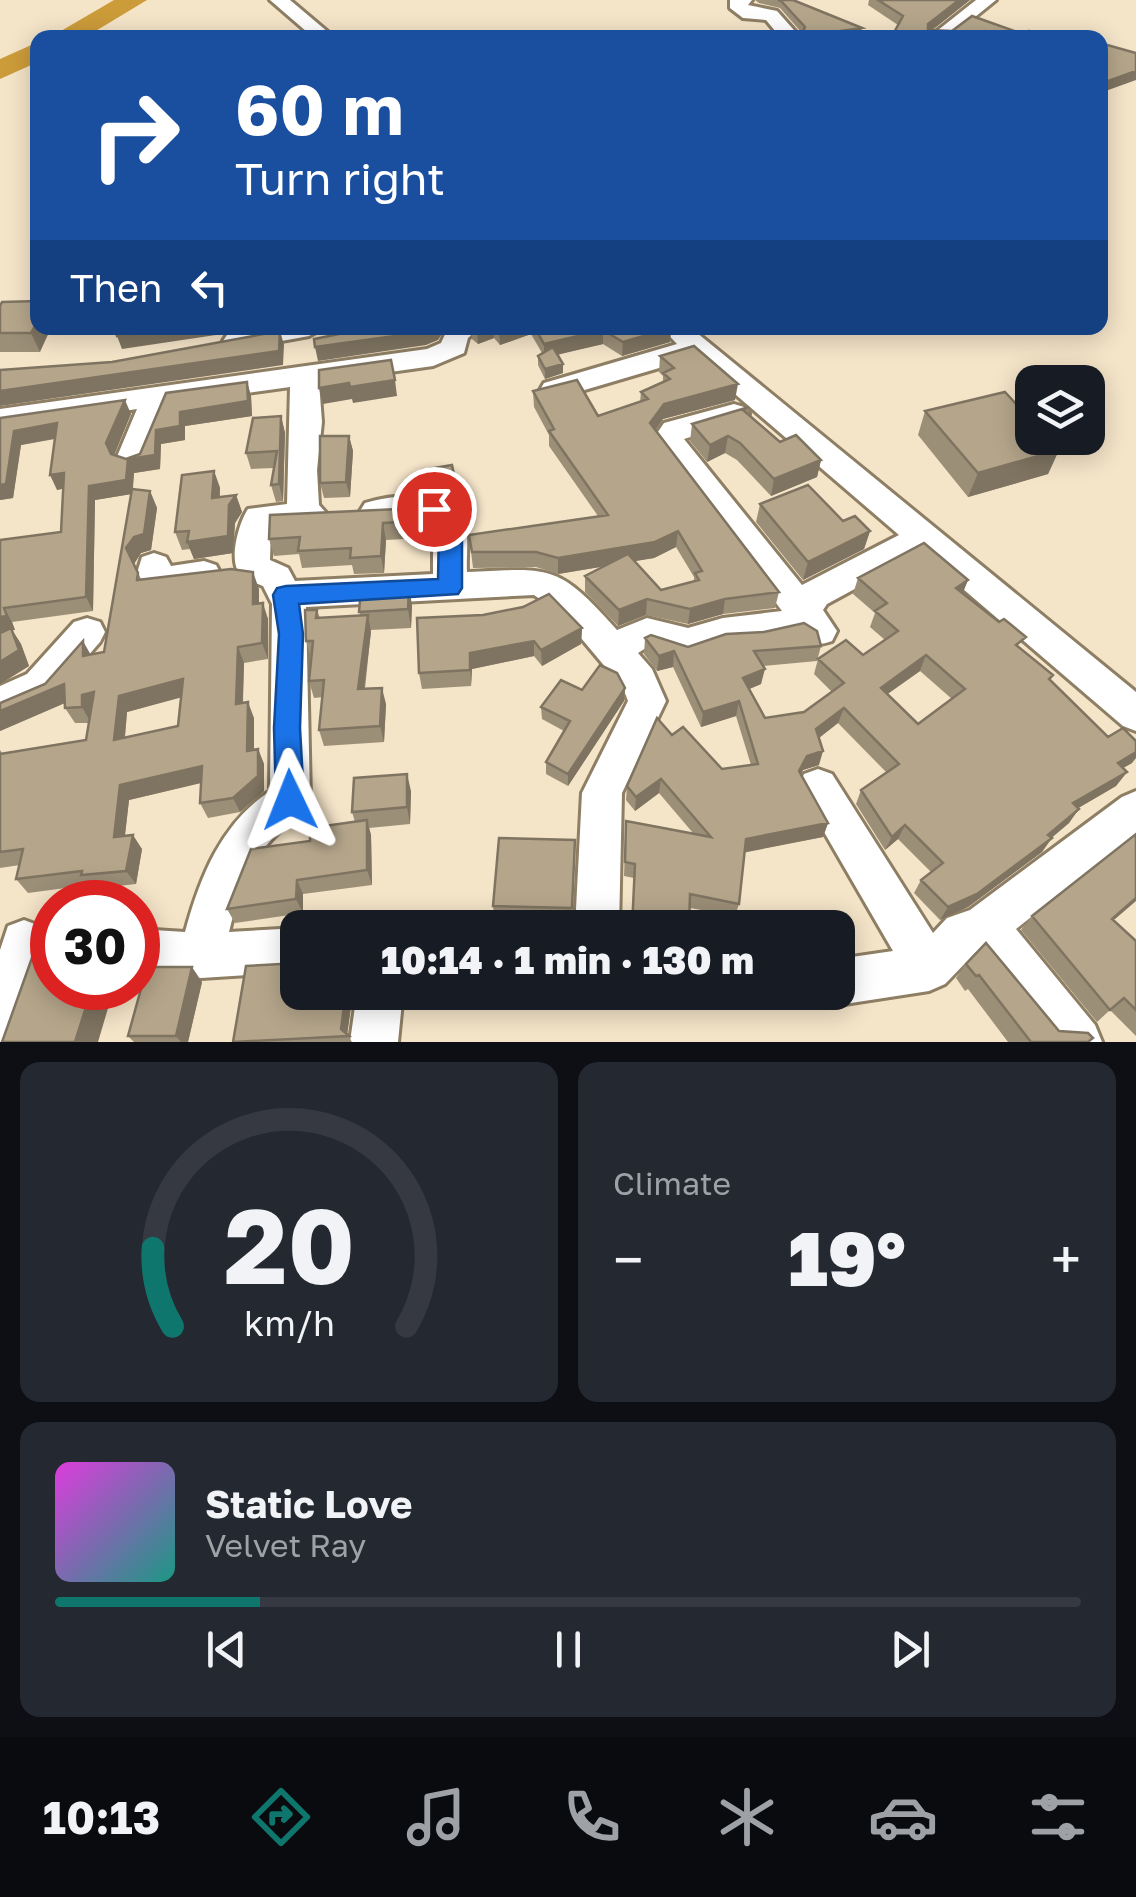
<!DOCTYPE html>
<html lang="en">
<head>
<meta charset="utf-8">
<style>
	body { margin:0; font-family:"Golos Text",sans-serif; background:#242831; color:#f1f3f6; height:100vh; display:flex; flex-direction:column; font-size:38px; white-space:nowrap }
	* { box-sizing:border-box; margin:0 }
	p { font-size:32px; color:#9ea1a6 }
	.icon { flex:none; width:55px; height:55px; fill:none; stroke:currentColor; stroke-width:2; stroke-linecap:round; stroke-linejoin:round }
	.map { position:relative; height:1042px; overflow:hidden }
	.side { display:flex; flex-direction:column; gap:20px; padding:20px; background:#0d0f14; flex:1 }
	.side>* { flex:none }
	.hud { position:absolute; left:30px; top:30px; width:1078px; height:305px; border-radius:20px; box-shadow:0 5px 25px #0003; background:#1a4fa0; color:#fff; overflow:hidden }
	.tools { position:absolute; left:1015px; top:365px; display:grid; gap:20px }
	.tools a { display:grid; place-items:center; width:90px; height:90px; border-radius:20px; background:#171b24; box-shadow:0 5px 25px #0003; font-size:50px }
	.speed { position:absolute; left:30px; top:880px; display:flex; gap:20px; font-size:50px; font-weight:700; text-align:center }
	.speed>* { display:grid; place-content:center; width:130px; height:130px; border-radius:50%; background:#171b24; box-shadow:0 5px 25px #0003; line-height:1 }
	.speed .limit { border:15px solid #d22; background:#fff; color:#111 }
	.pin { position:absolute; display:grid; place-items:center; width:85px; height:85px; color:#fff; margin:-42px; border:5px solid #fff; border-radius:50%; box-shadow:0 2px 10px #0007 }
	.me { position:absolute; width:110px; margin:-55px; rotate:358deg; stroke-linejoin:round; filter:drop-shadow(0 0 8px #0008) }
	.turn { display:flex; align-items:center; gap:35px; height:210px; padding:0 40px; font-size:45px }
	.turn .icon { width:130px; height:130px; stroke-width:2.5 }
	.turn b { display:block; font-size:70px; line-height:85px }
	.then { display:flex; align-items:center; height:95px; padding:0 40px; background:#0003; gap:20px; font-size:38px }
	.big { font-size:75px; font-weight:800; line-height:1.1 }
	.side .card { flex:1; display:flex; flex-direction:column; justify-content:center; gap:15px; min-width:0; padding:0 35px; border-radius:20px; background:#242831 }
	.side .dial { align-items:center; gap:0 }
	.dial svg { height:260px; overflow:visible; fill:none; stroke:#363941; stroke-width:7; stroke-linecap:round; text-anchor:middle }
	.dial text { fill:#f1f3f6; stroke:none }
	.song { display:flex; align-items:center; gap:30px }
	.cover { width:120px; height:120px; border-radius:15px; background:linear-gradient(135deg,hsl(300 70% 55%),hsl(170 70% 35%)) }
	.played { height:10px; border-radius:5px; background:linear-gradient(90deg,#0f766e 20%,#363941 20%) }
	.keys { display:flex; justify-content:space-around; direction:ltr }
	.heat { display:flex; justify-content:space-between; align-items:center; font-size:55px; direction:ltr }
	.side .tiles { flex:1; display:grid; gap:20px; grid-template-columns:1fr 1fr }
	.card:last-child { grid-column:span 2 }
	.trip { position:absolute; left:280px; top:910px; width:575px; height:100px; border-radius:20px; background:#171b24; box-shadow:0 5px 25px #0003; font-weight:800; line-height:100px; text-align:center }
	.menu { display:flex; height:160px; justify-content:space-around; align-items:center; background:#090b0e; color:#9ea1a6 }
	.menu .icon { width:70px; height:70px }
	.menu .on { color:#0f766e }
	.menu b { font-size:45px; color:#f1f3f6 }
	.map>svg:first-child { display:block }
</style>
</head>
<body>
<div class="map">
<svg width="1136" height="1042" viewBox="0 0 1136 1042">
	<rect width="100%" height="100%" fill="#f4e4c8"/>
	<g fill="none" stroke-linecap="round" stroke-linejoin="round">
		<path fill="#cc9c3a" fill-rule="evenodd" d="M114 0H147L84 38H49Z
			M38 42V62L0 79V59Z"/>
		<defs>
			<path id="minor" d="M270 0H290L335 38H314Z
				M730 0H752L748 5 777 11 801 38H781L766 20 743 18 730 8Z
				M976 0H996L949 38H928Z
				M265 328H323L309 336 237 349 223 341 227 335Z
				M448 328H479L468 338 464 353 433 366 319 382 322 422 317 470 319 505 328 515 323 523 271 528 270 560 288 568 295 581 433 574V525L427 521 376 523 365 519 360 511 365 503C390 495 448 488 463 516 470 530 466 557 467 572 552 568 558 564 617 630L647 618 688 628 723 618 782 611 653 439 664 423 734 404 744 407 749 414 744 421 684 439 802 585 899 535 693 358 554 399 544 397 540 390 544 383 677 344 662 328H691L1136 692V731L1123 726 921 553 827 604 823 610 837 631 832 641C818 646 810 645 801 634L760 644 723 646 685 659 649 646 638 653 652 669 666 701 622 793 619 928H575L582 793 628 701 623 688 560 613 534 595 306 607 310 800C302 819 285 824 272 839 248 865 237 899 229 932L298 928V972L201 978 138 973V929L185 932C200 877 221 824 270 791L272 604 263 586C256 583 245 580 240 574 228 561 239 522 248 509L287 504 290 387 168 404 146 459 142 467 131 470 120 467 116 459 137 409 0 429V409L427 349 441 343Z
				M154 553 166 557 171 566 204 561 216 565 221 574 216 583 170 592 142 582 137 573 142 557Z
				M87 618 100 622 105 632 100 642 53 696 0 719V686L27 674 74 622Z
				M818 769 832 774 933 933 947 918 970 910 1122 797 1136 791V834L1016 929 1095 1025 1102 1042H1049L976 952 945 984 929 991 838 1005 822 998 820 992H838V959L893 951 798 787 804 774Z
				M24 920 40 926 46 942 26 1042H0V950L8 926Z
				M357 992H403L398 1042H350Z"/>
		</defs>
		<use href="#minor" stroke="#8d7e64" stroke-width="6"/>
		<use href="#minor" fill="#fff" fill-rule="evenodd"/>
	</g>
	<path fill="#9c8f78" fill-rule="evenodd" d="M755 0H793L860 36 801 38 802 33 780 8 759 3Z
		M869 0H970L932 30 1023 34 891 38 898 25 868 5Z
		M38 301 40 352H0V306Z
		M472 328H671L670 342 622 356 603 344 558 354 563 364V373L545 379 538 365V356L542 353 531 334 500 345 494 338 478 344 472 339Z
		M660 356 735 400 663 419 656 430 779 592 775 608 723 614 688 624 646 615 618 626 585 592V576L606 566 558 574 536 567 473 568 469 535 598 516 549 446V435L534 407 533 391 598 416 640 402 641 392 663 382V376L659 372ZM676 547 694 577V581L661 590 634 561 654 558Z
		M247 382 251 396 252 416 185 426V440L161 444 160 469 134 473 133 489 150 491 157 508 151 550 141 553 134 564 141 579 259 589V603L268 619V659L244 663 243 703 254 718V750L258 749 264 764V791L240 812 208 818 200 803 201 783 129 800 125 836 142 849 136 884 91 889 88 885 28 893 16 879 20 865 0 868V750L2 753 86 740 89 723H75L65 708V703L0 731V703L45 684 91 655 104 652 131 494 95 500 93 611 12 622 15 630H12L21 644 29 666 0 684V633L4 632 0 540 61 532 64 488 57 490 55 439 21 445 13 498 0 500V418L131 414 113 455 126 459 140 454ZM181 697 178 726 125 738 127 712Z
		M749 407 748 414 780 442 821 460 817 477 771 496 737 460 725 453 707 462 690 441 692 424Z
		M925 411 1059 450 1048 474 968 497 918 435Z
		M281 416 285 433 283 501 276 502 271 485 274 468 251 469 246 453Z
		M349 436 353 451 350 497 324 498 320 483Z
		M423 470 457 489 458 498 427 494Z
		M214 471 220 488V497L236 495 242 512 235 523 233 553 194 559 190 549 182 550 175 532Z
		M760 504 870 531 864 549 803 580 756 522Z
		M420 508 423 538 386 540 384 573 354 574 352 565 302 568 299 554 274 556 269 539Z
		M858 578 968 580 962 594 1020 649 1053 675 1050 680 1132 763 1123 768 1127 772 1116 786 1078 808 1069 823 1051 838 1042 852 968 907 940 920 914 893 921 880 931 872 898 839 885 850 856 804 861 790 887 773 838 723 819 738V765L803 770 801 774 828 823 823 837 744 852 739 904 735 916 690 908 634 878 624 876 626 821 693 833 659 793 635 811 626 800 627 786 672 735 722 769 751 765 736 716 701 727 673 667 657 671 644 654 645 638 688 647 821 646 817 661 763 666 761 684 749 689 765 718 804 712 832 692 814 674 818 659 863 655 885 640 870 627 875 613 853 594ZM920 671 952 699 918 724 887 694Z
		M412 605 411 628 371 630 365 689 386 704 384 742 324 746 319 730 323 697 314 698 309 681 311 658 306 641 317 610 320 618 360 615 359 612Z
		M582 628 581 644 542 666 534 656 472 669 471 686 422 689 419 673Z
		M625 688 624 701 568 786 546 774V762L564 731 542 719 541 707 582 690Z
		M411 791 410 824 369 828 371 835 372 885 303 894V913L235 923 227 909 310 841 355 822 352 812Z
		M575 840 572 928H496L493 906Z
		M1032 916 1114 920 1136 941V1036L1110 1010 1097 1022 1021 930Z
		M966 964 1059 1031 1093 1038 1089 1042H1008L968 989 965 991 956 978Z
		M202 982 188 1042H134L128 1036Z
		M353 992 347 1034 352 1042H233Z"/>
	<path fill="#7f7461" d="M959 0H970L926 35 928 24Z
		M862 28 860 36 804 38V36Z
		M1136 71V80L1100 93V84Z
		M38 320V328H51L40 352 31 333Z
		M175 328H263L122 349 117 336Z
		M434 328H446L438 340 426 345 318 361 315 347Z
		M485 328H493L494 338 478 344 477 331Z
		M510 328H531V334L500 345 499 331Z
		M671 328 670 342 622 356 623 342Z
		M603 330V344L544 358V344Z
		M280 331 284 345 283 365 0 406V391Z
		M563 364V373L545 379V369Z
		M395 380 397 396 353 403 352 399 323 404 319 388 349 383Z
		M247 382 251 396 252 416 185 426V440L161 444 160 469 134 473 132 494 95 500 93 611 86 597 89 486 128 459 155 455 156 430 180 412Z
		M738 384 735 400 663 419 649 439 650 423 664 404Z
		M125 400 131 414 113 458 106 443Z
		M281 416 285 433 283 501 279 484Z
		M57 423 63 437 21 445 13 498 0 500V485L14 431Z
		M349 436 353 451 350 497 346 482Z
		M728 436 725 453 707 462 710 445Z
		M1059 450 1048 474 968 497 978 473Z
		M821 460 817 477 771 496 774 479Z
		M214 471 220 488 218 515 212 498Z
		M64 473 71 487 57 490 50 475Z
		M150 491 157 508 151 550 141 553 134 564 126 548 134 537Z
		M236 495 242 512 235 523 233 553 194 559 187 542Z
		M383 523 386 540 384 573 381 556Z
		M678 531 676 547 654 558 558 574V558Z
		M870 531 864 549 803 580 808 562Z
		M253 572 259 589V620L253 604Z
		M968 580 962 595 956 588Z
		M409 587 412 605 411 628 408 609Z
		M647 599 646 615 618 626 619 610Z
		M725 599 723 614 688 624 690 609Z
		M263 603 268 619V659L262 643Z
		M4 608 12 622 15 630H12L21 644 29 666 0 684V662L12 630 0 632V617Z
		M368 615 371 632 362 706 358 689Z
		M582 628 581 644 542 666 541 650Z
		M83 641 92 657 83 656Z
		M534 641V656L472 669 471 686 470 653Z
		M238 647 244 663 242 720 236 704Z
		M674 651 673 667 657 671 659 656Z
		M926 655 920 671 875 703 881 688Z
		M765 669 761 684 740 693 743 678Z
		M183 679 190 695 127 712 123 755 114 740 119 696Z
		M64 684 74 699 0 731V711Z
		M382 688 386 704 384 742 380 726Z
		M625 688 624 701 568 786V774Z
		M94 692 91 723 82 707V695Z
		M739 701 736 716 701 727 703 712Z
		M248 702 254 718V766L247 751Z
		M844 708 838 723 811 744 816 729Z
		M258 749 264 764V791L240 812 233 798Z
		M823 751 819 765 803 770 795 785 799 771 807 756Z
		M1136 752V758L1132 763 1107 777 1118 763Z
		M202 766 209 781 129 800 123 851 114 837 120 785Z
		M1127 772 1116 786 1063 817 1073 803Z
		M407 774 411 791 410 824 407 807Z
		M661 779 659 793 635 811 636 797Z
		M1079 809 1069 823 1049 840 1052 838 1042 852 968 907 940 920 948 907 1048 835Z
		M367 820 371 835 372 885 367 870Z
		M828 823 823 837 742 853 746 839Z
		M905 825 898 839 885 850 892 837Z
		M133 835 142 849 136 884 126 871Z
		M297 880 303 894V913L296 899Z
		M1136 898V901L1100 932 1112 919Z
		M192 967 202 982 188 1042H181L176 1036Z
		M92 988H114L98 1042H75Z
		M346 992H353L347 1036 341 1029Z"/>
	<path fill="#b5a68b" stroke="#7f7461" stroke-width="2.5" fill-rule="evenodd" d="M778 0H793L862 28 804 36 802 34 805 27 781 1Z
		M878 0H959L928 24V30L952 31 972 16 1023 34 1029 31 1045 38H891L903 16Z
		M1100 43 1136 53V71L1100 84Z
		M38 301V320L31 333H0V306L2 302Z
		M115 328H175L117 336Z
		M369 328H434L424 332 315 347 314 339Z
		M535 328H671L623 342 603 330 544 344Z
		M280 331 279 351 0 391V370L112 362Z
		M694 346 738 384 664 404 650 423 779 592 725 599 690 609 647 599 619 610 585 576 628 554 661 590 699 580 695 573 702 571 678 531 655 542 558 558 536 552H472L469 535 608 515 549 431 554 429 533 391 577 380 598 416 648 399 641 392 670 379 663 373 674 368 660 356Z
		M553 347 563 364 545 369 538 356Z
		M391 360 395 380 350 387 349 383 319 388V370Z
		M247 382 248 401 180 412V426L156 430 155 455 128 459 126 480 89 486 86 597 4 608 7 616 0 617V540L61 532 64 473 50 475 57 423 14 431 6 484 0 485V418L125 400 106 443 111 454 126 459 140 454 166 393Z
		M1005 392 1032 421V438H1048L1059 450 978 473 925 411Z
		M749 407 743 410 780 442 796 435 821 460 774 479 740 443 728 436 710 445 692 424Z
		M281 416 279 484 271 485 277 451 246 453 253 418Z
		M320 436H349L346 482 320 483Z
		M452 465 457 489 426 484 423 470Z
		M214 471 212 498 236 495 229 505 228 536 187 542 189 531 175 532 182 475Z
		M808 485 843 521 855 516 870 531 808 562 760 504Z
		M132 489 150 491 144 534 134 537 126 548 138 573 137 580 231 569 253 572V604L263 603 262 643 238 647 236 704 248 702 247 751 258 749V776L233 798 200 803 202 766 120 785 114 837 133 835 126 871 81 875 82 871 16 879 23 849 0 852V754L86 740 94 692 82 695V707L65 708 64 684 0 711V703L45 684 83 641V656L104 652ZM183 679 178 726 114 740 119 696Z
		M420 508V521L383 523 381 556 350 558 351 548 298 551 300 537 269 539 270 515Z
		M924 543 968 580 956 588 999 622 1004 619 1026 637 1016 645 1053 675 1049 679 1108 737 1123 728 1136 741V752L1118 763 1127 772 1073 803 1079 809 1048 835 1052 838 977 894 948 907 921 880 943 863 905 825 892 837 861 790 899 764 844 708 816 729 823 751 807 756 799 771 828 823 746 839 739 904 690 894 689 928H632L635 864 625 862 626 821 711 837 661 779 636 797 627 786 657 718 672 735 683 727 722 769 758 764 739 701 703 712 674 651 659 656 645 638 651 635 688 647 726 634 764 632 804 623 817 631 821 646 754 651 765 669 743 678 765 718 804 712 844 683 818 659 846 640 863 655 898 631 875 611 887 603 858 578ZM926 655 965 689 918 724 881 688Z
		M409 587 408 609 359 612 361 589Z
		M549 594 582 628 541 650 534 641 470 653V670L419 673 417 618 483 615 523 607Z
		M305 610H317L316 618 368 615 358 689 382 688 380 726 319 730 324 680 309 681 313 641H306Z
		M11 628 19 650 0 662V633Z
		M600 665 617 673 625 688 568 774 546 762 570 721 541 707 561 680 582 690Z
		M407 774V807L352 812 354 778Z
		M367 820V870L297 880 296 899 227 909 251 849 310 841V828Z
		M1136 834V898L1112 919 1136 941V1010L1124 998 1110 1010 1032 916Z
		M499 838 575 840 572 908 493 906Z
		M38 941H52V988H92L75 1042H2Z
		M986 943 1059 1031 1088 1033 1093 1038 1088 1042H1031L979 975 976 976 966 964Z
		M298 963V992H346L341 1029 349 1036 233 1042 246 966Z
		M147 967H192L176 1036H128Z"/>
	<path fill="#1a73e8" stroke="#114b97" stroke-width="2.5" d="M434 501 442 503 462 524V588L458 594 299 604 303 634 300 728 304 800 300 809 290 813 280 809 276 800 274 728 279 634 273 595 277 588 286 586 438 579 439 527 423 509Z"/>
</svg>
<div class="tools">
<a><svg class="icon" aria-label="layers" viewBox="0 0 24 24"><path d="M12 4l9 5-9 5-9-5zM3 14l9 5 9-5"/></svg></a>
</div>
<div class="speed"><div class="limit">30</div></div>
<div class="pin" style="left:434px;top:509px;background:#d93025"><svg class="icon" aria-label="arrive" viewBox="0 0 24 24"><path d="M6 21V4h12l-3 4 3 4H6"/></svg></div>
<svg class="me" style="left:290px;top:800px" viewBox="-20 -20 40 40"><path d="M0-17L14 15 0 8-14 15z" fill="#1a73e8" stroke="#fff" stroke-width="4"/></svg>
<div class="trip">10:14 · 1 min · 130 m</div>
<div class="hud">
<div class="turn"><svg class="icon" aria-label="right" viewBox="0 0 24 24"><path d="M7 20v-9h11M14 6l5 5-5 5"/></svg><div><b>60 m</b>Turn right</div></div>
<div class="then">Then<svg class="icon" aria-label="left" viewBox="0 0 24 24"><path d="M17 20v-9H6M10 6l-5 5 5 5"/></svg></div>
</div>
</div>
<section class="side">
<div class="tiles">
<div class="card dial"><svg viewBox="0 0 100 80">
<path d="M14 69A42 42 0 1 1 86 69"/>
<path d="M14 69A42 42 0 0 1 8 45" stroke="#0f766e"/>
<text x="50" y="56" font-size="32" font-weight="700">20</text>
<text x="50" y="72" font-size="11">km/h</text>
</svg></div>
<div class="card"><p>Climate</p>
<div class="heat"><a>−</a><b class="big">19°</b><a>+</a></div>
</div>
<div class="card">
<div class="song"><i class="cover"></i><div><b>Static Love</b><p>Velvet Ray</p></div></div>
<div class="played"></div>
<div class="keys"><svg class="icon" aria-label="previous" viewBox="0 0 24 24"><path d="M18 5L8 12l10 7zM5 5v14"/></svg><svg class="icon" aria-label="pause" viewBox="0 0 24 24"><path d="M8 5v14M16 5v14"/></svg><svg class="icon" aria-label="next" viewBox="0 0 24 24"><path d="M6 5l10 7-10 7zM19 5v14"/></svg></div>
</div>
</div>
</section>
<nav class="menu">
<b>10:13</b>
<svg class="icon on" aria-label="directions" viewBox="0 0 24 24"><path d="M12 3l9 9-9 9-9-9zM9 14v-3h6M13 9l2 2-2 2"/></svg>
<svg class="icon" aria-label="music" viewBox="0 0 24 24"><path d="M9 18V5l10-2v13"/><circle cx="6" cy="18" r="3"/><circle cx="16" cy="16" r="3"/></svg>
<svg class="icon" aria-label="phone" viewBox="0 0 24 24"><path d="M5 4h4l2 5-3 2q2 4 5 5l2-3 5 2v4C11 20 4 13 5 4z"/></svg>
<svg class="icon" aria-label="climate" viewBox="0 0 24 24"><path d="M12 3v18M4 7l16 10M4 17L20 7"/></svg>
<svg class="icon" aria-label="car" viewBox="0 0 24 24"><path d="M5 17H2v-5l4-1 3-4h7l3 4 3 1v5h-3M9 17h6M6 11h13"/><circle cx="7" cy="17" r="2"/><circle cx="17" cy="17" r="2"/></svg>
<svg class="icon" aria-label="filters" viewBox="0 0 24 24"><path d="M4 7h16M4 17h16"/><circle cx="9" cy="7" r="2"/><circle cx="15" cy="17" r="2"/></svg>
</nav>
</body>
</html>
